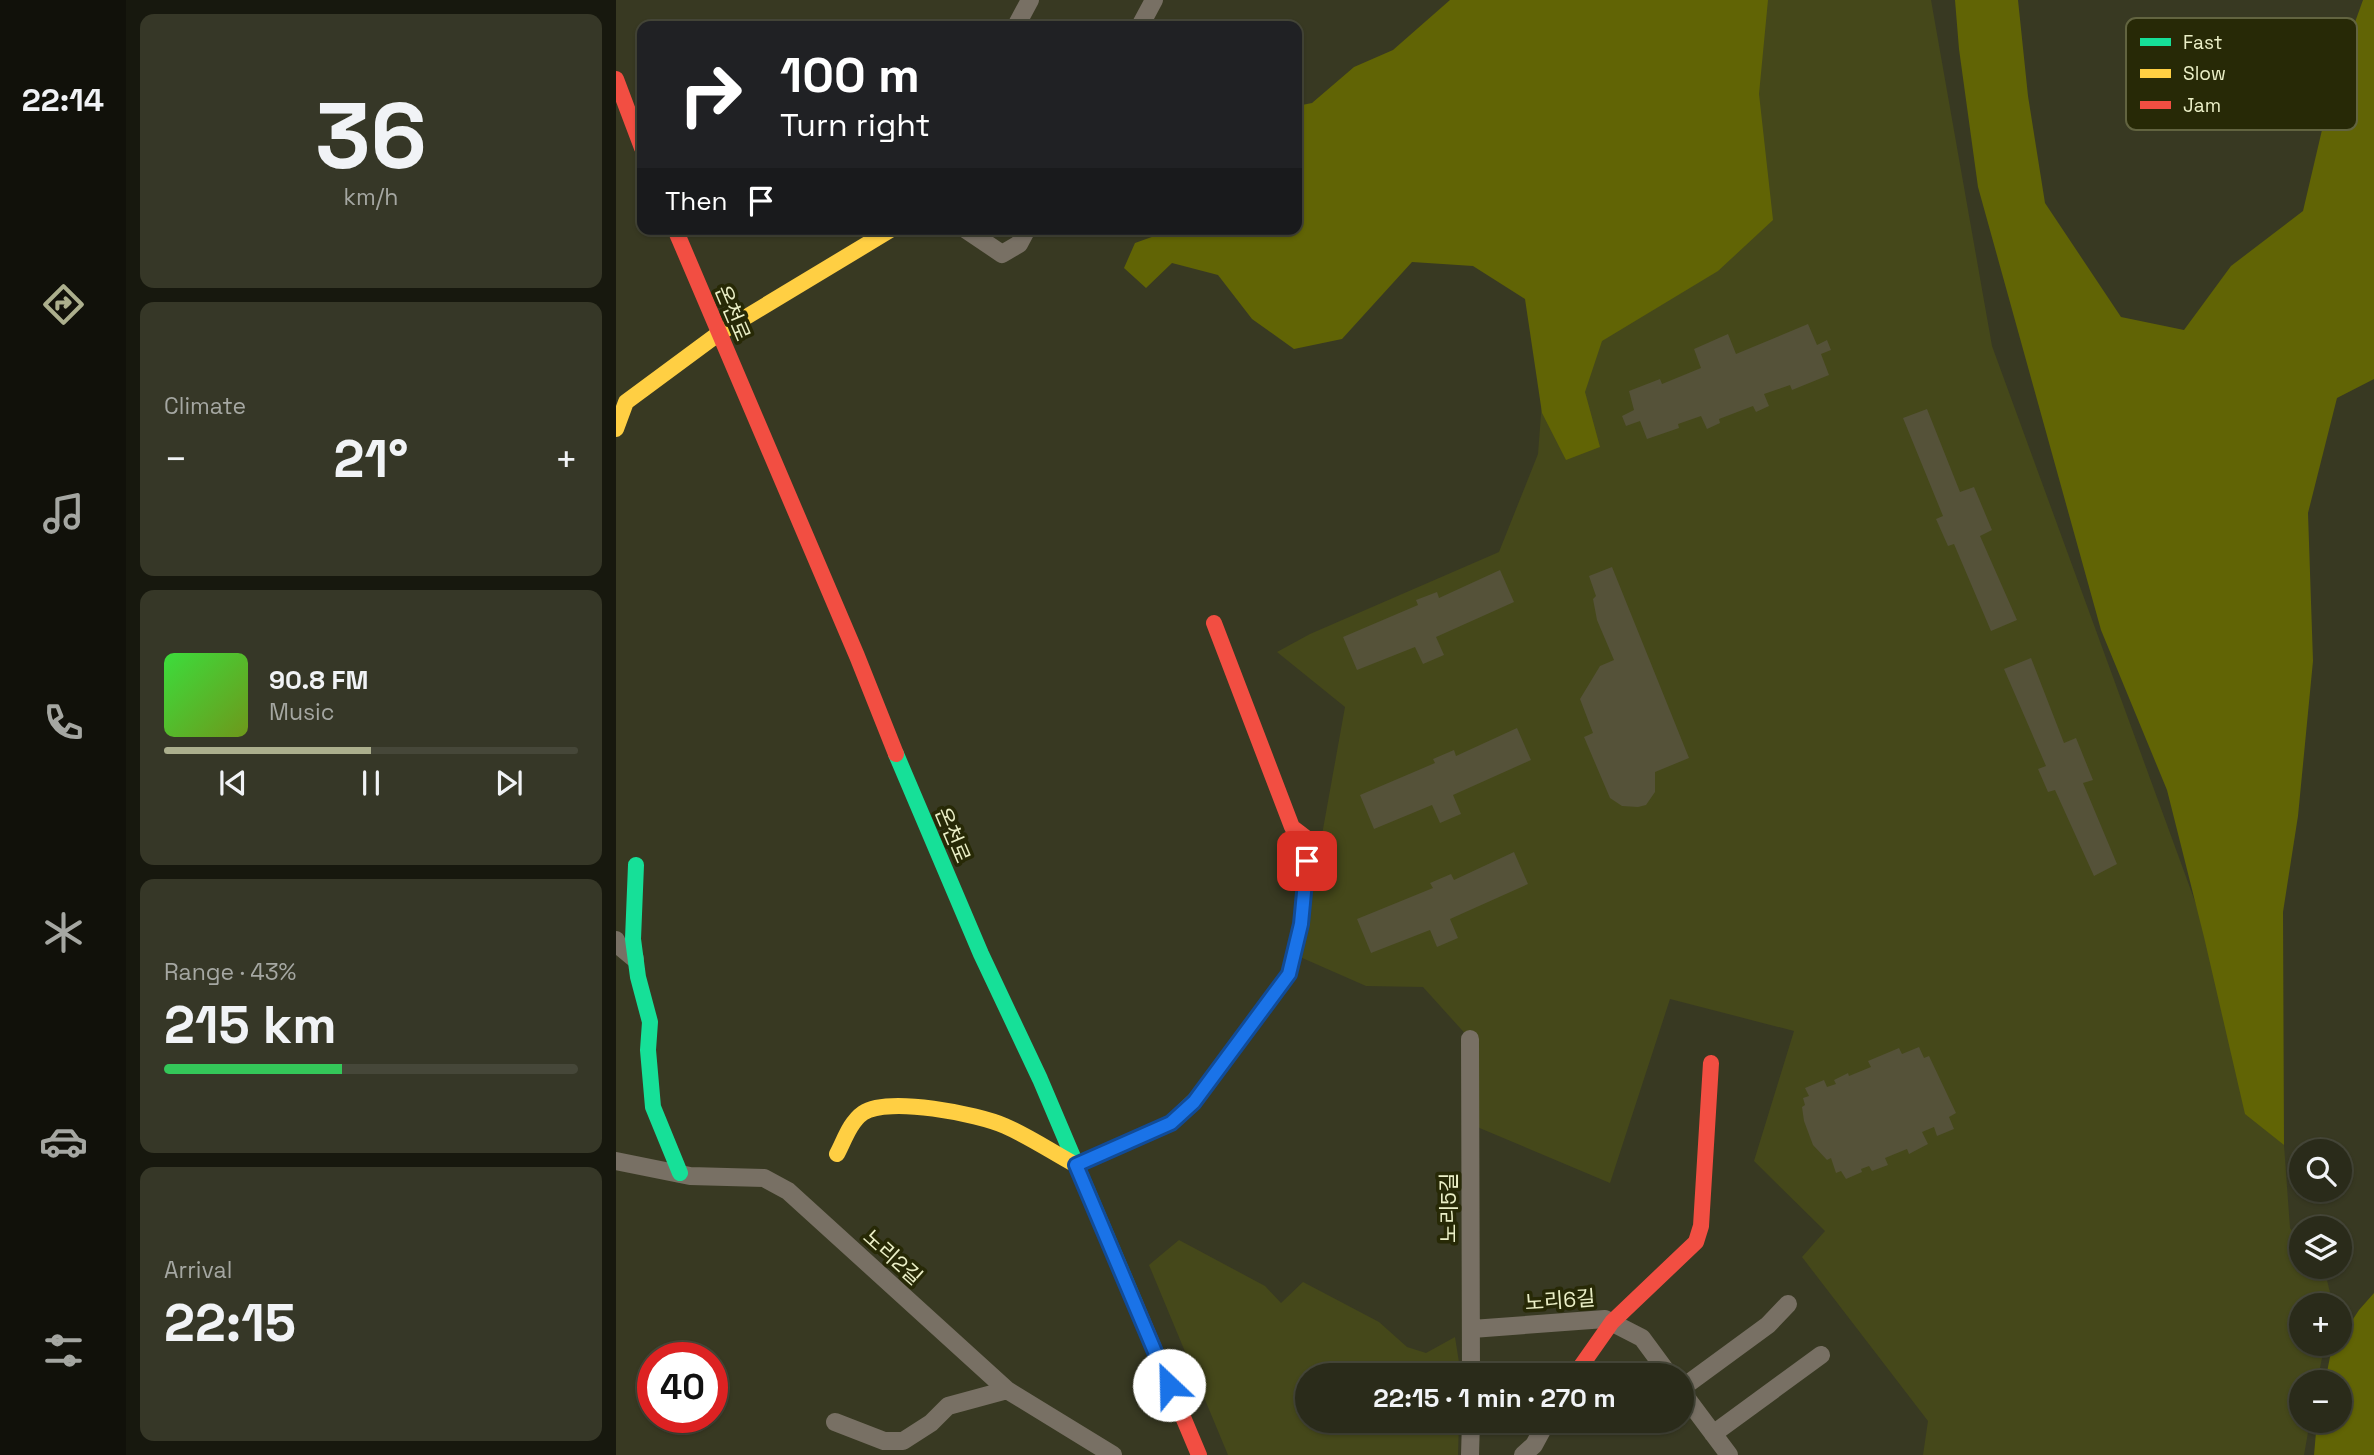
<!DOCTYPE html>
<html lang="en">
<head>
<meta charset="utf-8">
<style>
	body { margin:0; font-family:"Space Grotesk","Noto Sans KR",sans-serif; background:#363727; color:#f1f3f6; height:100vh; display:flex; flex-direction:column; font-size:26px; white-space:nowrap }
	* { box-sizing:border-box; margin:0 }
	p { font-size:23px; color:#a5a7a2 }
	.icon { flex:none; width:38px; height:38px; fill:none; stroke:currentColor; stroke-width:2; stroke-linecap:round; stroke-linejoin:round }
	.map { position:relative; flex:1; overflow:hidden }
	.panel { display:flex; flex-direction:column; gap:14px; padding:14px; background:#17180e; width:490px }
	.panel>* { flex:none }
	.hud { position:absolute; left:21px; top:21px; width:665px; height:214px; border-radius:14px; box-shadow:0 2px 5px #0004,0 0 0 2px #464739; background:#202124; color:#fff; overflow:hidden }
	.controls { position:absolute; left:1673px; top:1139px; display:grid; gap:14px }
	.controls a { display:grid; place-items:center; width:63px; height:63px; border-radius:50%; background:#2a2b1a; box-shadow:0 2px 5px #0004,0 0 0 2px #464739; font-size:35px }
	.speed { position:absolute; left:21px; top:1342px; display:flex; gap:14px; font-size:35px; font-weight:700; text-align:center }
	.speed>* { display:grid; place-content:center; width:91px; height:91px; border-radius:50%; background:#2a2b1a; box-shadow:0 2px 5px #0004,0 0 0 2px #464739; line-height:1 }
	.speed .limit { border:10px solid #d22; background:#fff; color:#111 }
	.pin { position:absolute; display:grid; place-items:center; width:60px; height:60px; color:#fff; margin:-30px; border-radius:14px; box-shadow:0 4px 10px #0006 }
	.me { position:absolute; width:77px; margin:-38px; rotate:336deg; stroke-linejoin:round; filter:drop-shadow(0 0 5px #0008) }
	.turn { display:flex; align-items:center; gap:24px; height:147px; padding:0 28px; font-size:32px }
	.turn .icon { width:91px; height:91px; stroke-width:2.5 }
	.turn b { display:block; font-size:49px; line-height:60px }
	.then { display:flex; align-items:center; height:66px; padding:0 28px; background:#0003; gap:14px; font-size:26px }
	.big { font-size:52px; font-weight:700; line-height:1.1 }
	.panel .card { flex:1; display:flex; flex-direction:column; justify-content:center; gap:10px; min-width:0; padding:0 24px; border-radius:14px; background:#363727 }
	.panel .dial { align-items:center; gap:0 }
	.dial b { font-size:91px; line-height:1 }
	.song { display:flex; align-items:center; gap:21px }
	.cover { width:84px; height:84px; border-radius:10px; background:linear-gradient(135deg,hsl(120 70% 55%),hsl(80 70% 35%)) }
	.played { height:7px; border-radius:4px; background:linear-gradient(90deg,#acaf8d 50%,#464739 50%) }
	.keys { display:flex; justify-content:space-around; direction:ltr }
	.heat { display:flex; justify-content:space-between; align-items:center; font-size:38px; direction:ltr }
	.charge { height:10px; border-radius:5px; background:linear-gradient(90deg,#34c759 43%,#464739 0) }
	.trip { position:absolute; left:679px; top:1363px; width:399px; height:70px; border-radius:35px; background:#2a2b1a; box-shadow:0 2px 5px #0004,0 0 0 2px #464739; font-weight:700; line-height:70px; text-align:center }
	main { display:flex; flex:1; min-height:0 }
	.tab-bar { display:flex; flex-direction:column; width:126px; justify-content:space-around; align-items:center; background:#11110a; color:#a5a7a2 }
	.tab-bar .icon { width:49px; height:49px }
	.tab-bar .on { color:#acaf8d }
	.tab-bar b { font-size:32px; color:#f1f3f6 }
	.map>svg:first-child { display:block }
</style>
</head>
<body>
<main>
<nav class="tab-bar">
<b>22:14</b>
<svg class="icon on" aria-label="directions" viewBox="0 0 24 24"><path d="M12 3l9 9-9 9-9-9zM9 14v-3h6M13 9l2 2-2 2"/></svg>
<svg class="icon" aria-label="music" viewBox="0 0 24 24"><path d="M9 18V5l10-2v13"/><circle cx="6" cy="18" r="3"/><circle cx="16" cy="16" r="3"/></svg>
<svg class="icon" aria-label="phone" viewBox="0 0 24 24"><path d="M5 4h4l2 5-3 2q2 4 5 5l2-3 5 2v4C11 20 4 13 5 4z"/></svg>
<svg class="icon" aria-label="climate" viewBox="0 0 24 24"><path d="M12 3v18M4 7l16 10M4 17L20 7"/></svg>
<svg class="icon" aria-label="car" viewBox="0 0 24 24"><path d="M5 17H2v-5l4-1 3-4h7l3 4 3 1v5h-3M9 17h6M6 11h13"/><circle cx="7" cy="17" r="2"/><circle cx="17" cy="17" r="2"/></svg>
<svg class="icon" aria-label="filters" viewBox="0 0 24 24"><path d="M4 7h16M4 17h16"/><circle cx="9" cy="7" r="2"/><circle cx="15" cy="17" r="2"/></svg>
</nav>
<section class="panel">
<div class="card dial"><b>36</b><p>km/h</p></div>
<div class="card"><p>Climate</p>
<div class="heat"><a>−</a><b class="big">21°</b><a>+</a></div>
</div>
<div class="card">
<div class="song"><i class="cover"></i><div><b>90.8 FM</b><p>Music</p></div></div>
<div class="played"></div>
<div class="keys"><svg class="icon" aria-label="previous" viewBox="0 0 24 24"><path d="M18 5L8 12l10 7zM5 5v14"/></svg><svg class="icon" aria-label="pause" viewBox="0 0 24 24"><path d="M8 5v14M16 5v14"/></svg><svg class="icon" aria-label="next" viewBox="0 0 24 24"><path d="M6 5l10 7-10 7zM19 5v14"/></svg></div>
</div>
<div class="card"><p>Range · 43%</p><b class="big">215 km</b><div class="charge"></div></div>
<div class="card"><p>Arrival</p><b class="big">22:15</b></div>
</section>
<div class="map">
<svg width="1758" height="1455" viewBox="0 0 1758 1455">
	<rect width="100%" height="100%" fill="#383922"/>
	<path fill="#45481a" d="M1087 0H1315L1376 346 1668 1145 1674 1228 1685 1244V1267H1703L1710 1276 1717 1305 1685 1306V1344H1709L1701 1382H1685V1421H1694L1688 1455H1307L1312 1421 1186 1257 1209 1231 1138 1161 1178 1031 1054 999 994 1183 854 1124V1039L807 987 750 986 684 957 729 707 661 652 694 634 883 552 922 454 929 362Z
		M563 1240 649 1286 665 1303 687 1282 763 1322 791 1347 810 1353 839 1337 845 1375 691 1376V1421H843L842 1455H612L533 1265Z"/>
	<path fill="#616405" d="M834 0H1152L1143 94 1157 220 1102 271 986 341 969 392 984 447 950 460 926 413 909 299 857 266 796 262 726 339 678 349 636 319 602 275 556 263 530 288 508 268 519 243 558 229H681V106L696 103 738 67 777 50Z
		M1339 0H1402L1412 96 1429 203 1505 317 1568 330 1615 266 1687 211 1717 83 1747 0H1758V379L1721 398 1692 513 1697 661 1682 816 1667 912 1668 1145 1629 1114 1588 937 1551 790 1485 630 1362 187 1343 49Z
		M1758 1293V1455H1698L1701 1421H1724V1382H1709L1715 1352 1720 1344H1724V1339L1743 1310Z"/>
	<path fill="#555239" d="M1192 324 1201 345 1211 340 1215 350 1205 354 1213 375 1176 390 1174 385 1148 394 1153 406 1140 412 1137 406 1103 419 1104 423 1091 429 1085 416 1062 424 1063 428 1031 439 1024 421 1010 426 1006 416 1018 410 1013 391 1044 379 1046 384 1085 368 1078 349 1112 334 1120 354Z
		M1311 409 1344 492 1358 487 1376 530 1364 536 1401 620 1375 631 1338 544 1332 546 1320 519 1327 516 1287 418Z
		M996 567 1073 758 1039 772V792L1030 805 1022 807 1006 806 994 798 968 737 977 733 964 699 984 666 998 660 981 620 977 599 980 596 973 576Z
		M884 570 898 602 820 637 828 655 807 664 799 647 741 670 727 637 802 605 800 600 821 592 823 598Z
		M1415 658 1448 743 1460 738 1477 780 1467 783 1501 864 1478 876 1439 790 1432 792 1422 769 1430 766 1388 669Z
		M901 728 915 760 837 795 845 814 824 823 816 805 758 829 744 795 819 763 817 759 838 750 840 756Z
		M898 852 912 884 834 919 842 938 821 947 814 930 755 953 741 919 817 888 814 883 835 874 838 880Z
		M1303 1047 1308 1058 1313 1056 1340 1113 1333 1117 1338 1129 1321 1136 1318 1127 1306 1132 1312 1144 1293 1154 1291 1149 1269 1158 1272 1165 1256 1171 1253 1166 1245 1169 1246 1172 1230 1179 1225 1171 1220 1173 1215 1158 1211 1160 1197 1145 1188 1121 1186 1107 1189 1105 1187 1098 1193 1096 1189 1088 1208 1080 1211 1087 1220 1084 1218 1080 1232 1073 1233 1076 1255 1067 1252 1061 1283 1048 1286 1054Z"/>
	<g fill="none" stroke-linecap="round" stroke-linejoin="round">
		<path stroke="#787064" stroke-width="18" d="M400 26 414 0
			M524 26 538 0
			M349 229 386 254 403 244 411 229
			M0 940 2 945 19 959
			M854 1039 855 1376
			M0 1161 74 1176 148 1178 172 1191 391 1390 497 1455
			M856 1329 989 1319 1026 1338 1054 1376
			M1066 1388 1152 1325 1172 1304
			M1066 1392 1113 1455
			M219 1422 268 1441H287L315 1423 332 1406 391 1390
			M1097 1434 1205 1355
			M854 1455 855 1421
			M907 1455 918 1445 931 1421"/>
		<path stroke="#16e098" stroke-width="16" d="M280 754 365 954 424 1079 519 1303
			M20 865 17 939 22 977 34 1022 32 1050 37 1107 64 1173"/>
		<path stroke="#ffcf43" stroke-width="16" d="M0 429 10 402 102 334 276 229
			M221 1154C228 1141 234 1122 247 1113 272 1096 362 1114 389 1126 414 1137 436 1152 460 1165L555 1123 580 1099"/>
		<path stroke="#f24e42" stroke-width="16" d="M0 79 26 148
			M59 229 241 656 280 754
			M580 1099 673 974 685 924 693 840 676 827 598 623
			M519 1303 583 1455
			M958 1376 996 1322 1080 1242 1085 1226 1095 1063"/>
	</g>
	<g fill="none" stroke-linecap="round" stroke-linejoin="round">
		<defs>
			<path id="route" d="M553 1385 460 1165 555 1123 578 1102 673 974 685 924 691 861"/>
		</defs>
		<use href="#route" stroke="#114b97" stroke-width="18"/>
		<use href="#route" stroke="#1a73e8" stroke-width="12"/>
	</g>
	<g text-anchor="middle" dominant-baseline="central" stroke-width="7" stroke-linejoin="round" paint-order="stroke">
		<g font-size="21" fill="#ebefc7" stroke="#272906">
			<text transform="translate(117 313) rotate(67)">온천로</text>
			<text transform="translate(337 835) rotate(67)">온천로</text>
			<text transform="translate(832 1208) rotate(-90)">노리5길</text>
			<text transform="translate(277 1257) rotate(42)">노리2길</text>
			<text transform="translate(944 1300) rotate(-4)">노리6길</text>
		</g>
	</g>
	<rect x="1510" y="18" width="231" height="112" rx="10" fill="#272906" stroke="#626440" stroke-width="2"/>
	<rect x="1524" y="38" width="31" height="8" fill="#16e098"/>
	<rect x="1524" y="69" width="31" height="9" fill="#ffcf43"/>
	<rect x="1524" y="101" width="31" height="8" fill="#f24e42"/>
	<g font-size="19" fill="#ebefc7">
		<text x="1567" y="49">Fast</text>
		<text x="1567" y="80">Slow</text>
		<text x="1567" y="112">Jam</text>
	</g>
</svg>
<div class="controls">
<a><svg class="icon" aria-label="search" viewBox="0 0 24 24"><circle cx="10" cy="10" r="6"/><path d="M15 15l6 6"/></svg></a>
<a><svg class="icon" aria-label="layers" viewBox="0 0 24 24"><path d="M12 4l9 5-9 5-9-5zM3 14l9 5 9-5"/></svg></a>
<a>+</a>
<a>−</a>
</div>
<div class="speed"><div class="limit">40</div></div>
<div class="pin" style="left:691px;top:861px;background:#d93025"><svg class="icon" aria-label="arrive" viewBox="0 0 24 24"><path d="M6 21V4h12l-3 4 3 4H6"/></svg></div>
<svg class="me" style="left:553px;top:1385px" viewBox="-20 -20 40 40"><circle r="19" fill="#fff"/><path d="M0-13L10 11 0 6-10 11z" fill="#1a73e8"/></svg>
<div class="trip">22:15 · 1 min · 270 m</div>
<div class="hud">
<div class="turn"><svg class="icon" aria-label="right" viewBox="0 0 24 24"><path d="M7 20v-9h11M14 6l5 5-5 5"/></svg><div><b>100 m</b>Turn right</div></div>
<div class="then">Then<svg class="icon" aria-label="arrive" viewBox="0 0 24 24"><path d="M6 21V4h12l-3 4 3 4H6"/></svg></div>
</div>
</div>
</main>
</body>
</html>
